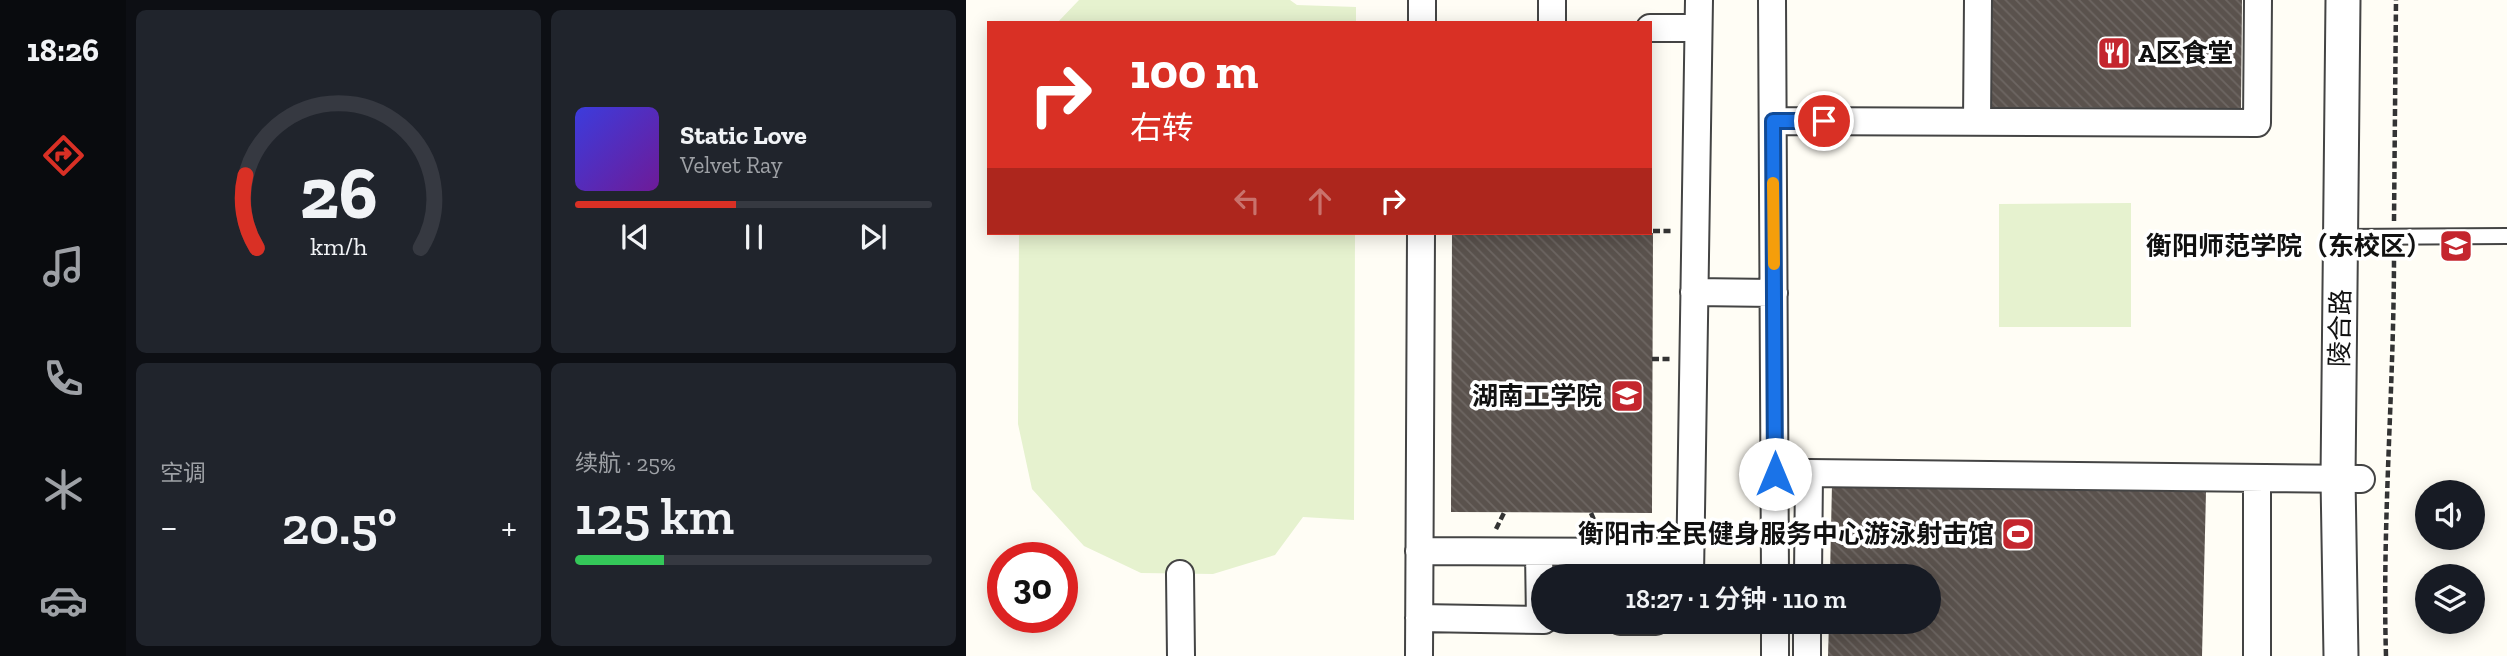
<!DOCTYPE html>
<html lang="zh">
<head>
<meta charset="utf-8">
<style>
	body { margin:0; font-family:"Zilla Slab","Noto Sans SC",serif; background:#20242c; color:#f1f3f6; height:100vh; display:flex; flex-direction:column; font-size:26px; white-space:nowrap }
	* { box-sizing:border-box; margin:0 }
	p { font-size:23px; color:#9ea1a6 }
	.icon { flex:none; width:38px; height:38px; fill:none; stroke:currentColor; stroke-width:2; stroke-linecap:round; stroke-linejoin:round }
	.map { position:relative; flex:1; overflow:hidden }
	.panel { display:flex; flex-direction:column; gap:10px; padding:10px; background:#0d0f14; width:840px }
	.panel>* { flex:none }
	.guide { position:absolute; left:21px; top:21px; width:665px; height:214px; border-radius:0px; box-shadow:0 4px 18px #0003; background:#d93025; color:#fff; overflow:hidden }
	.controls { position:absolute; left:1449px; top:480px; display:grid; gap:14px }
	.controls a { display:grid; place-items:center; width:70px; height:70px; border-radius:50%; background:#171b24; box-shadow:0 4px 18px #0003; font-size:35px }
	.speed { position:absolute; left:21px; top:542px; display:flex; gap:14px; font-size:35px; font-weight:700; text-align:center }
	.speed>* { display:grid; place-content:center; width:91px; height:91px; border-radius:50%; background:#171b24; box-shadow:0 4px 18px #0003; line-height:1 }
	.speed .limit { border:10px solid #d22; background:#fff; color:#111 }
	.pin { position:absolute; display:grid; place-items:center; width:60px; height:60px; color:#fff; margin:-30px; border:4px solid #fff; border-radius:50%; box-shadow:0 2px 7px #0007 }
	.me { position:absolute; width:77px; margin:-38px; rotate:0deg; stroke-linejoin:round; filter:drop-shadow(0 0 5px #0008) }
	.turn { display:flex; align-items:center; gap:24px; height:147px; padding:0 28px; font-size:32px }
	.turn .icon { width:91px; height:91px; stroke-width:2.5 }
	.turn b { display:block; font-size:49px; line-height:60px }
	.lanes { display:flex; align-items:center; height:66px; padding:0 28px; background:#0003; justify-content:center; gap:35px; direction:ltr }
	.lanes .off { opacity:.35 }
	.big { font-size:52px; font-weight:600; line-height:1.1 }
	.panel .tile { flex:1; display:flex; flex-direction:column; justify-content:center; gap:10px; min-width:0; padding:0 24px; border-radius:10px; background:#20242c }
	.panel .dial { align-items:center; gap:0 }
	.dial svg { height:182px; overflow:visible; fill:none; stroke:#363941; stroke-width:7; stroke-linecap:round; text-anchor:middle }
	.dial text { fill:#f1f3f6; stroke:none }
	.song { display:flex; align-items:center; gap:21px }
	.cover { width:84px; height:84px; border-radius:10px; background:linear-gradient(135deg,hsl(240 70% 55%),hsl(280 70% 35%)) }
	.played { height:7px; border-radius:4px; background:linear-gradient(90deg,#d93025 45%,#363941 45%) }
	.keys { display:flex; justify-content:space-around; direction:ltr }
	.heat { display:flex; justify-content:space-between; align-items:center; font-size:38px; direction:ltr }
	.charge { height:10px; border-radius:5px; background:linear-gradient(90deg,#34c759 25%,#363941 0) }
	.panel .tiles { flex:1; display:grid; gap:10px; grid-template-columns:repeat(2,1fr) }
	.trip { position:absolute; left:565px; top:564px; width:410px; height:70px; border-radius:35px; background:#171b24; box-shadow:0 4px 18px #0003; font-weight:600; line-height:70px; text-align:center }
	main { display:flex; flex:1; min-height:0 }
	.dock { display:flex; flex-direction:column; width:126px; justify-content:space-around; align-items:center; background:#090b0e; color:#9ea1a6 }
	.dock .icon { width:49px; height:49px }
	.dock .selected { color:#d93025 }
	.dock b { font-size:32px; color:#f1f3f6 }
	.map>svg:first-child { display:block }
</style>
</head>
<body>
<main>
<nav class="dock">
<b>18:26</b>
<svg class="icon selected" aria-label="directions" viewBox="0 0 24 24"><path d="M12 3l9 9-9 9-9-9zM9 14v-3h6M13 9l2 2-2 2"/></svg>
<svg class="icon" aria-label="music" viewBox="0 0 24 24"><path d="M9 18V5l10-2v13"/><circle cx="6" cy="18" r="3"/><circle cx="16" cy="16" r="3"/></svg>
<svg class="icon" aria-label="phone" viewBox="0 0 24 24"><path d="M5 4h4l2 5-3 2q2 4 5 5l2-3 5 2v4C11 20 4 13 5 4z"/></svg>
<svg class="icon" aria-label="climate" viewBox="0 0 24 24"><path d="M12 3v18M4 7l16 10M4 17L20 7"/></svg>
<svg class="icon" aria-label="car" viewBox="0 0 24 24"><path d="M5 17H2v-5l4-1 3-4h7l3 4 3 1v5h-3M9 17h6M6 11h13"/><circle cx="7" cy="17" r="2"/><circle cx="17" cy="17" r="2"/></svg>
</nav>
<section class="panel">
<div class="tiles">
<div class="tile dial"><svg viewBox="0 0 100 80">
<path d="M14 69A42 42 0 1 1 86 69"/>
<path d="M14 69A42 42 0 0 1 9 37" stroke="#d93025"/>
<text x="50" y="56" font-size="32" font-weight="700">26</text>
<text x="50" y="72" font-size="11">km/h</text>
</svg></div>
<div class="tile">
<div class="song"><i class="cover"></i><div><b>Static Love</b><p>Velvet Ray</p></div></div>
<div class="played"></div>
<div class="keys"><svg class="icon" aria-label="previous" viewBox="0 0 24 24"><path d="M18 5L8 12l10 7zM5 5v14"/></svg><svg class="icon" aria-label="pause" viewBox="0 0 24 24"><path d="M8 5v14M16 5v14"/></svg><svg class="icon" aria-label="next" viewBox="0 0 24 24"><path d="M6 5l10 7-10 7zM19 5v14"/></svg></div>
</div>
<div class="tile"><p>空调</p>
<div class="heat"><a>−</a><b class="big">20.5°</b><a>+</a></div>
</div>
<div class="tile"><p>续航 · 25%</p><b class="big">125 km</b><div class="charge"></div></div>
</div>
</section>
<div class="map">
<svg width="1541" height="656" viewBox="0 0 1541 656">
	<defs>
		<pattern id="building-back-hatch" width="6" height="6" patternUnits="userSpaceOnUse" patternTransform="scale(1.75)"><rect width="6" height="6" fill="#5a524d"/><path d="M-1 5l2 2M0 0l6 6M5-1l2 2" fill="none" stroke="#6d6662"/></pattern>
	</defs>
	<rect width="100%" height="100%" fill="#fffdf5"/>
	<path fill="#e6f2cf" d="M113 0H324L331 5 390 7V23H91Z
		M1165 203V327H1033V204Z
		M53 233H389L388 520 337 517 309 555 247 574 175 573 118 546 66 489 52 424Z"/>
	<path fill="url(#building-back-hatch)" d="M1021 0H1276L1275 109 1020 107Z
		M486 233H687L686 513 485 512Z
		M866 484 1240 492 1236 656H862L863 621H962V576H864Z"/>
	<g fill="none" stroke-linecap="round" stroke-linejoin="round">
		<defs>
			<path id="service" d="M1375 237 1541 236"/>
			<path id="minor" d="M806 0 809 576
				M456 23V0
				M586 23V0
				M684 28H732
				M807 121 1291 123 1292 0
				M1011 122 1012 0
				M728 292 808 293
				M453 551 724 552
				M573 552 574 620
				M214 574 215 656
				M724 576 733 0
				M842 576 843 473 1395 479
				M453 618 578 620
				M654 621H690
				M809 621V656
				M453 656 455 233
				M841 656V621
				M1291 656V478"/>
			<path id="tertiary" d="M1375 656 1372 479 1377 0"/>
		</defs>
		<use href="#service" stroke="#444" stroke-width="18"/>
		<use href="#minor" stroke="#444" stroke-width="30"/>
		<use href="#tertiary" stroke="#444" stroke-width="37"/>
		<path stroke="#333" stroke-width="4.5" stroke-dasharray="7 3.5" stroke-linecap="butt" d="M1428 221 1430 0
			M687 231H707
			M686 359H705
			M625 513 632 529
			M530 529 538 513
			M1420 656C1416 522 1428 388 1428 255"/>
		<use href="#service" stroke="#fff" stroke-width="14"/>
		<use href="#minor" stroke="#fff" stroke-width="26"/>
		<use href="#tertiary" stroke="#fff" stroke-width="33"/>
	</g>
	<g fill="none" stroke-linecap="round" stroke-linejoin="round">
		<defs>
			<path id="route" d="M809 474 807 121H858"/>
		</defs>
		<use href="#route" stroke="#114b97" stroke-width="18"/>
		<use href="#route" stroke="#1a73e8" stroke-width="12"/>
		<path stroke="#f59e0b" stroke-width="12" d="M807 183 808 264"/>
	</g>
	<defs>
		<symbol id="restaurant-square" viewBox="-11 -11 22 22"><rect x="-9" y="-9" width="18" height="18" rx="4" fill="#c4262e" stroke="#fff"/><path d="M-5-6h1v4h1v-4h1v4h1v-4h1v5L-1.5 .5V6h-2V.5L-5-1ZM5-6V6H3V1.5H1.5Q1.5-4 5-6Z" fill="#fff"/></symbol>
		<symbol id="university-square" viewBox="-11 -11 22 22"><rect x="-9" y="-9" width="18" height="18" rx="4" fill="#c4262e" stroke="#fff"/><path d="M0-5L7-2L0 1L-7-2ZM-4 1L0 2.5L4 1V4Q0 6-4 4Z" fill="#fff"/></symbol>
		<symbol id="stadium-square" viewBox="-11 -11 22 22"><rect x="-9" y="-9" width="18" height="18" rx="4" fill="#c4262e" stroke="#fff"/><path d="M0-5a6.5 5 0 1 0 0 10a6.5 5 0 1 0 0-10ZM-3.5-1.8h7v3.6h-7Z" fill="#fff"/></symbol>
	</defs>
	<g fill-rule="evenodd">
		<use href="#restaurant-square" x="1129" y="34" width="38" height="38"/>
		<use href="#university-square" x="1471" y="227" width="38" height="38"/>
		<use href="#university-square" x="642" y="377" width="38" height="38"/>
		<use href="#stadium-square" x="1033" y="515" width="38" height="38"/>
	</g>
	<g text-anchor="middle" dominant-baseline="central" stroke-width="7" stroke-linejoin="round" paint-order="stroke">
		<g font-size="26" font-weight="bold" fill="#111" stroke="#fff" text-anchor="end">
			<text x="1172" y="53" text-anchor="start">A区食堂</text>
			<text x="1466" y="246">衡阳师范学院（东校区）</text>
			<text x="636" y="396">湖南工学院</text>
			<text x="1028" y="534">衡阳市全民健身服务中心游泳射击馆</text>
		</g>
		<g font-size="26" fill="#111" stroke="#fff">
			<text transform="translate(1374 328) rotate(-89)">陵合路</text>
		</g>
	</g>
</svg>
<div class="controls">
<a><svg class="icon" aria-label="sound" viewBox="0 0 24 24"><path d="M4 9h4l5-4v14l-5-4H4zM17 9q2 3 0 6"/></svg></a>
<a><svg class="icon" aria-label="layers" viewBox="0 0 24 24"><path d="M12 4l9 5-9 5-9-5zM3 14l9 5 9-5"/></svg></a>
</div>
<div class="speed"><div class="limit">30</div></div>
<div class="pin" style="left:858px;top:121px;background:#d93025"><svg class="icon" aria-label="arrive" viewBox="0 0 24 24"><path d="M6 21V4h12l-3 4 3 4H6"/></svg></div>
<svg class="me" style="left:809px;top:474px" viewBox="-20 -20 40 40"><circle r="19" fill="#fff"/><path d="M0-13L10 11 0 6-10 11z" fill="#1a73e8"/></svg>
<div class="trip">18:27 · 1 分钟 · 110 m</div>
<div class="guide">
<div class="turn"><svg class="icon" aria-label="right" viewBox="0 0 24 24"><path d="M7 20v-9h11M14 6l5 5-5 5"/></svg><div><b>100 m</b>右转</div></div>
<div class="lanes"><svg class="icon off" aria-label="left" viewBox="0 0 24 24"><path d="M17 20v-9H6M10 6l-5 5 5 5"/></svg><svg class="icon off" aria-label="ahead" viewBox="0 0 24 24"><path d="M12 20V5M6 11l6-6 6 6"/></svg><svg class="icon" aria-label="right" viewBox="0 0 24 24"><path d="M7 20v-9h11M14 6l5 5-5 5"/></svg></div>
</div>
</div>
</main>
</body>
</html>
